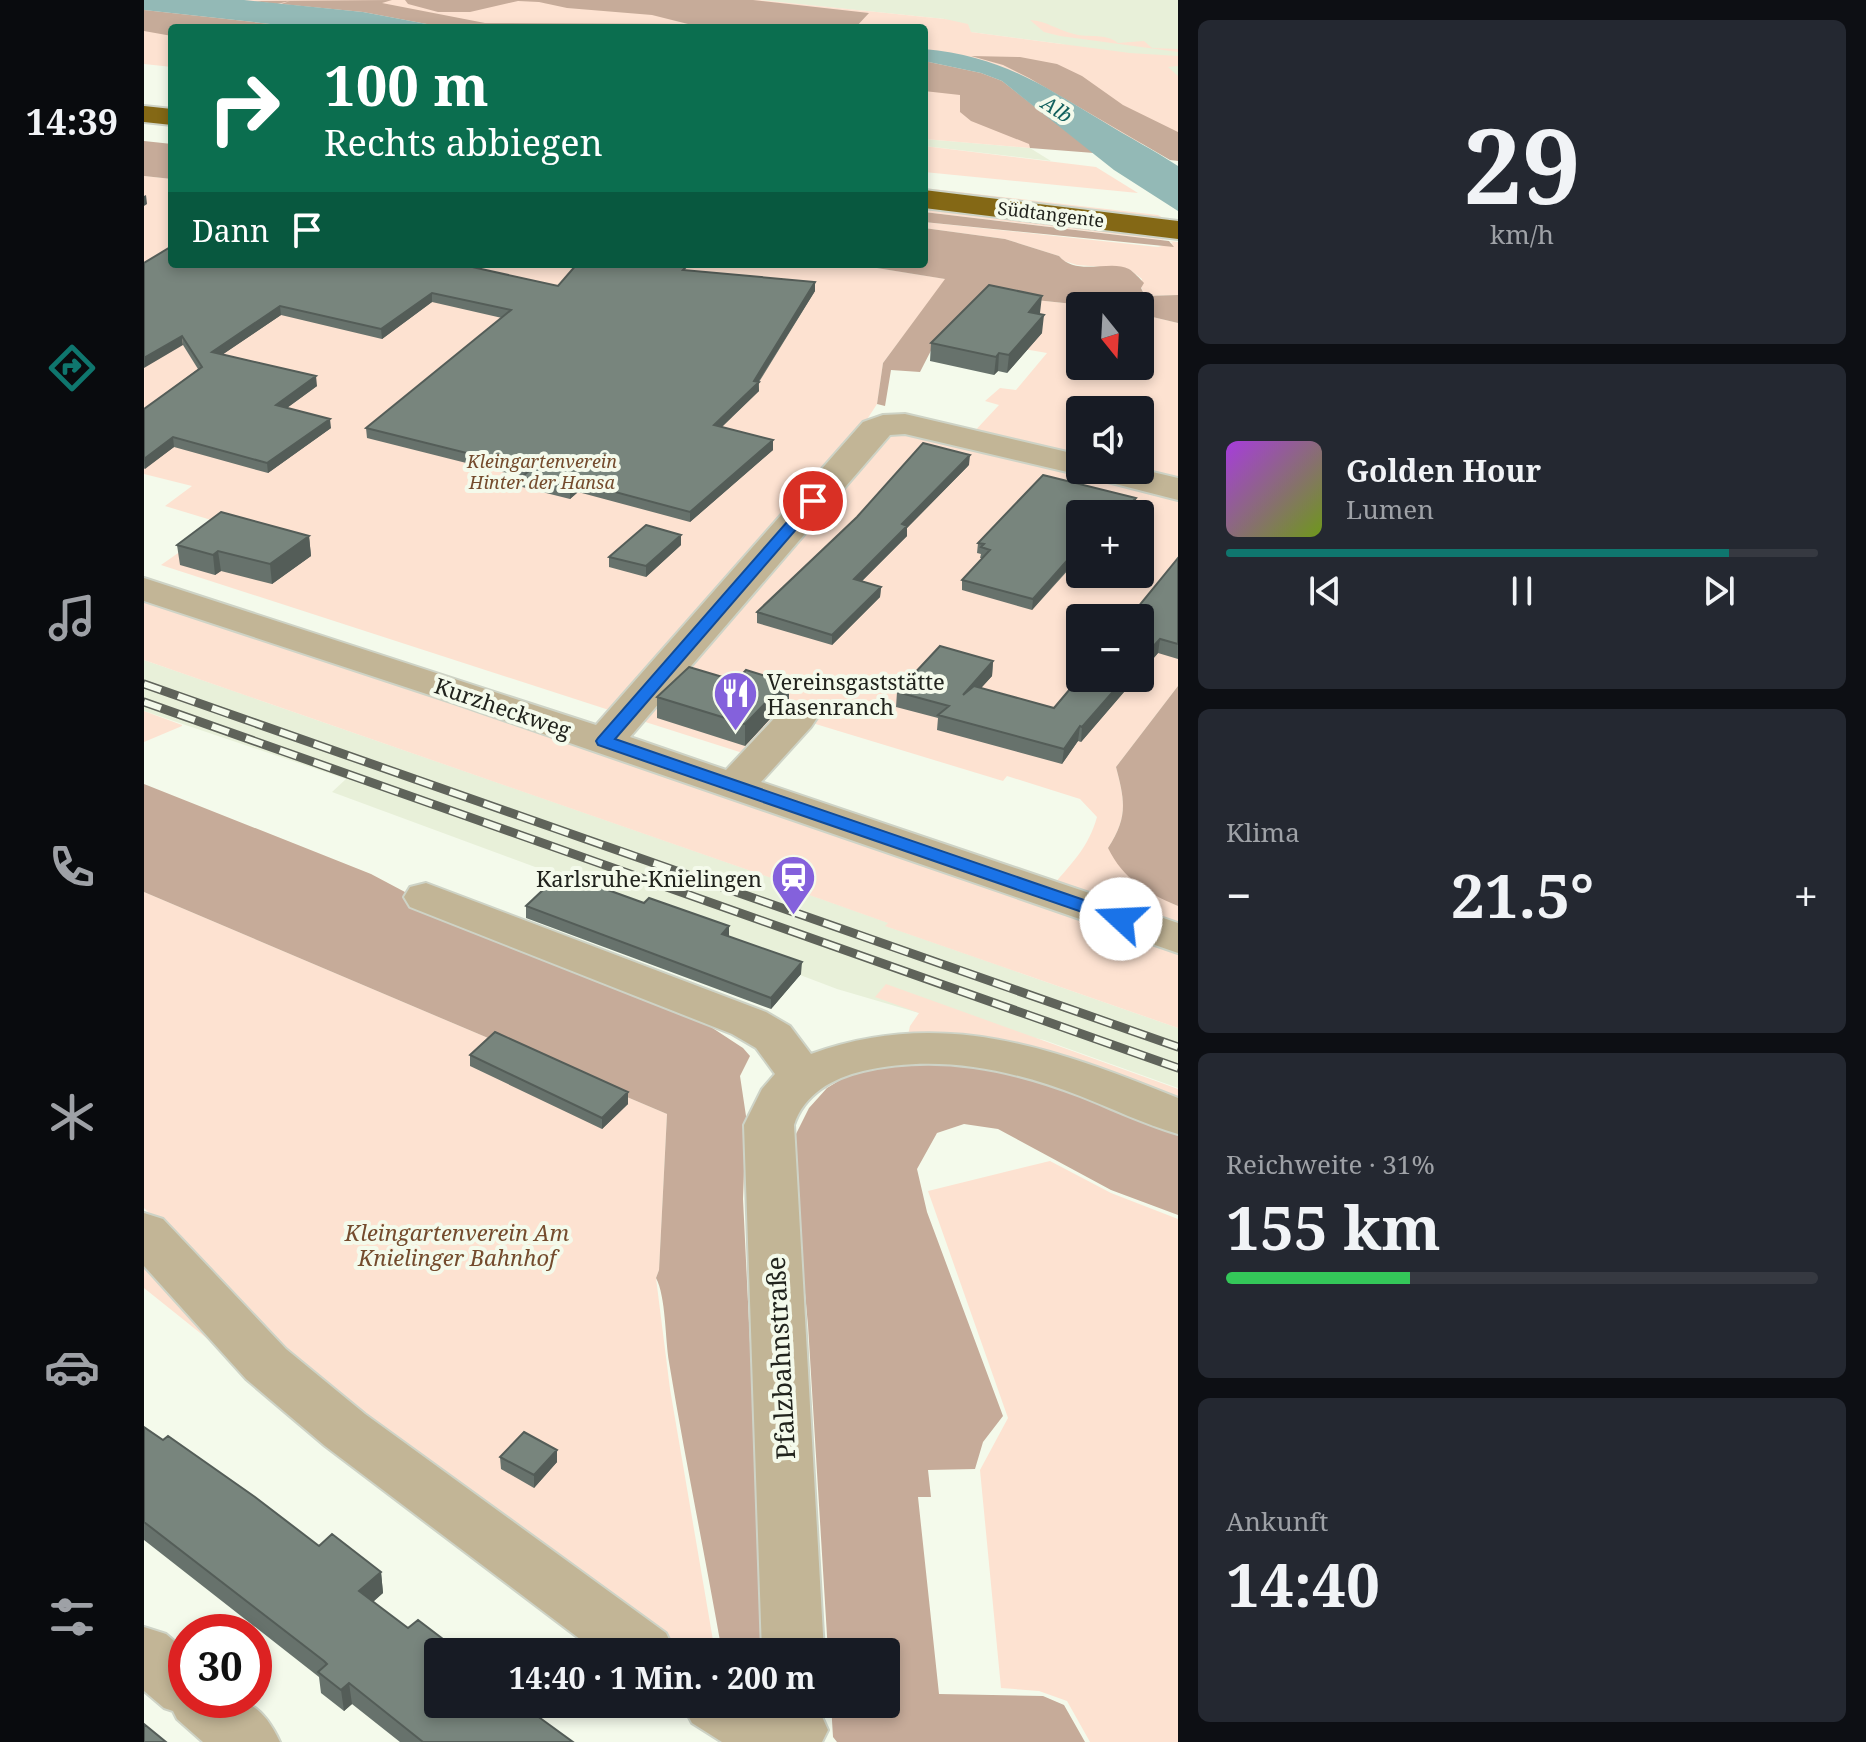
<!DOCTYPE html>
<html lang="de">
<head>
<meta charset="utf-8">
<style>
	body { margin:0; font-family:"Noto Serif",serif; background:#242831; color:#f1f3f6; height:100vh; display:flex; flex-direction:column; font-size:30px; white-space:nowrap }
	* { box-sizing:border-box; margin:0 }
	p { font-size:26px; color:#9ea1a6 }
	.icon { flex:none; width:44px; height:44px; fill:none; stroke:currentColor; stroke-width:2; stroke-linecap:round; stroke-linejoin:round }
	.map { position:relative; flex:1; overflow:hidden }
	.drawer { display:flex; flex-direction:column; gap:20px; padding:20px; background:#0d0f14; width:688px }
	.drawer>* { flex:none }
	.guide { position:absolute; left:24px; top:24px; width:760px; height:244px; border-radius:8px; box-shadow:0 4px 12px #0003; background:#0b6e4f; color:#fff; overflow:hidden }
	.needle { width:52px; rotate:162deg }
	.fabs { position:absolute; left:922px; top:292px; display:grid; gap:16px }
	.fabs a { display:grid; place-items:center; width:88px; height:88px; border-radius:8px; background:#171b24; box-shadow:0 4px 12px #0003; font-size:40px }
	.speed { position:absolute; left:24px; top:1614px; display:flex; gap:16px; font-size:40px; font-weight:700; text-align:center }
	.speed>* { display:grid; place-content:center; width:104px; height:104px; border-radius:50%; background:#171b24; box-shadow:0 4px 12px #0003; line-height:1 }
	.speed .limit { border:12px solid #d22; background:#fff; color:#111 }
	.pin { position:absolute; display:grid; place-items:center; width:68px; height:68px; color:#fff; margin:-34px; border:4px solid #fff; border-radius:50%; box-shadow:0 2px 8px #0007 }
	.me { position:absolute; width:88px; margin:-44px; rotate:290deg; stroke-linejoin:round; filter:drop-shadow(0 0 6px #0008) }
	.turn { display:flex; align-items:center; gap:28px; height:168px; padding:0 24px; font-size:36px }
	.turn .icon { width:104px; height:104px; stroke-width:2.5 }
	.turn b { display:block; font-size:56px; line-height:68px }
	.then { display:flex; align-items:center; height:76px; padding:0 24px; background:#0003; gap:16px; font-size:30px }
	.big { font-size:60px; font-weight:700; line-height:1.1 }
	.drawer .card { flex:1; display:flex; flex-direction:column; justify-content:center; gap:12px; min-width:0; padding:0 28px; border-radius:12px; background:#242831 }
	.drawer .dial { align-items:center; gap:0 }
	.dial b { font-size:104px; line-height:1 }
	.song { display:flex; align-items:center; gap:24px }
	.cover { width:96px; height:96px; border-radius:12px; background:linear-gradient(135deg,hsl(280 70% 55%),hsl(80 70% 35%)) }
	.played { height:8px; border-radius:4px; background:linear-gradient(90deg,#0f766e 85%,#363941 85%) }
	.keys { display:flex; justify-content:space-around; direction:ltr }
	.heat { display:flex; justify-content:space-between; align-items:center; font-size:44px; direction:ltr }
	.charge { height:12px; border-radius:6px; background:linear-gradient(90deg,#34c759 31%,#363941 0) }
	.trip { position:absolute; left:280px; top:1638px; width:476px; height:80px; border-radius:8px; background:#171b24; box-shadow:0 4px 12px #0003; font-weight:700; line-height:80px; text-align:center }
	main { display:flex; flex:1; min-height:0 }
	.tab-bar { display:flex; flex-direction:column; width:144px; justify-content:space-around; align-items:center; background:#090b0e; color:#9ea1a6 }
	.tab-bar .icon { width:56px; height:56px }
	.tab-bar .current { color:#0f766e }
	.tab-bar b { font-size:36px; color:#f1f3f6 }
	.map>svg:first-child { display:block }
</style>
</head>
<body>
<main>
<nav class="tab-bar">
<b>14:39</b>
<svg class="icon current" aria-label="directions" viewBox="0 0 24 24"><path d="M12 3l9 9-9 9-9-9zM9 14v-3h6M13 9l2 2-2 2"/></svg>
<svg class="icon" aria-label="music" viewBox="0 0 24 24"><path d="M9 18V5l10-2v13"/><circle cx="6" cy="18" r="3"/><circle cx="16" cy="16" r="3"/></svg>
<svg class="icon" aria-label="phone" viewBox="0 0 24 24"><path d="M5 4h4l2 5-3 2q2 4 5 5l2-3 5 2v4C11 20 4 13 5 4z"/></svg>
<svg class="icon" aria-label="climate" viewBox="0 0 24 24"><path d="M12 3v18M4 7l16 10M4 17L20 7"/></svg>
<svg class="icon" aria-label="car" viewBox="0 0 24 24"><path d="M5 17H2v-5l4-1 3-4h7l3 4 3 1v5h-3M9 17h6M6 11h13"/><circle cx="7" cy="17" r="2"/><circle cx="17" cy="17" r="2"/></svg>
<svg class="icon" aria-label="filters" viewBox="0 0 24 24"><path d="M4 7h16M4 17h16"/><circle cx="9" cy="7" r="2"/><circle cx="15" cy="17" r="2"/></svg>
</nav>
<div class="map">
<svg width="1034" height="1742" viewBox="0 0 1034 1742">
	<rect width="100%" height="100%" fill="#f4faeb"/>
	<path fill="#e8f0d9" d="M616 0H1034V88L918 44 827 32 801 19Z
		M780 139 886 148 907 161 780 146Z
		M0 660 657 888 655 891 745 923 742 926 1034 1028V1088L900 1040 775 1013 693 989 561 939 505 909 188 792 202 779 0 711Z"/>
	<path fill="#fde2d1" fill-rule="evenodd" d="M0 0H616L801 19 824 24 827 32 986 53 1034 56V66L1024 67 1034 76V142L886 148 780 139V28H28V67L0 64Z
		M886 20C903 21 913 30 930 34 945 38 962 33 974 43L1000 41 1008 48 1034 49V52L916 36 900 32Z
		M780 146 952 167 994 193 780 172Z
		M0 176 28 179V264H708L802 279 739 363 733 404 722 421 465 710 17 565 77 523 21 506 48 486 0 474Z
		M780 188 1014 215 1021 219 780 192Z
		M780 209 1021 237 1019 240 780 212Z
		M780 222 1014 247 1029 243 1025 241 1034 242V295L1001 296 997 287 998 279 985 269 933 265 920 261 915 256 861 239 780 228Z
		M871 298 949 306H936V366H996V314L1034 323V484L996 470V410H936V462L827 435 855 405 841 401 856 388 872 390 903 353 874 348Z
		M754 429 1034 497V686L972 767C981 801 984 817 964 848L1025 902 1034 906V928L910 884C929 862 945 846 953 817L936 799 863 776 859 781 642 715 605 755 492 719ZM936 514H996V574H936ZM936 618H996V678H936Z
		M0 601 449 750 1034 952V1028L741 926 744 923 654 891 656 888 0 660Z
		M0 711 38 725V726L0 742Z
		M0 892 523 1114 515 1270 512 1278 526 1389 571 1652H525L220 1429 0 1208Z
		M742 984 1034 1089V1106L764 1035 766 1026 775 1013 731 997Z
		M906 1161 967 1193 1034 1219V1742H946L923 1701 895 1691 857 1688 836 1470 864 1418 784 1191Z
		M0 1246 121 1385 0 1288Z"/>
	<path fill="#c6ab99" d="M248 0 238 3 341 23 544 24 508 15 423 8 395 2 374 1 326 12H294L264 4 261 0H609L725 13 711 28H634L600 24 579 28H304L219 12 137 4 146 1 133 4 110 1Z
		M0 10 163 28H28V36L0 31Z
		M827 56 876 57 913 64 938 76 979 105 1034 132V161L1026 160 885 78 859 65Z
		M780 61 837 73 858 81 950 153 886 148 885 144 827 121 816 112V95L780 91Z
		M0 141 28 144V179L0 176Z
		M780 212 1025 241 1030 247 780 222Z
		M780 228 861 239 915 256C933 277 966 259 985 269 990 272 996 279 1000 283L997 288 1001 296 1034 295V323L996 314V306H949L871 298 796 333 776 372 747 370 741 406 733 404 739 363 801 279 708 264H780Z
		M1034 686V906C1003 893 979 879 964 848 984 817 981 801 972 767Z
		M0 784 227 874 293 909 544 1012 599 1048 606 1056 596 1076 602 1116 599 1199 621 1652H578C561 1555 541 1459 525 1362 521 1339 522 1297 512 1278L515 1270 523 1114 0 892Z
		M740 1062 872 1064 1034 1129V1215L967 1190 854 1129 820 1124 793 1133 773 1169 783 1212 859 1416 839 1442 831 1469 784 1470 787 1497H774L795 1694 899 1696 920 1705 941 1742H693L689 1737 687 1704H742V1652H684L664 1325 647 1144 665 1108 683 1088 706 1074Z"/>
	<path fill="#93b9b6" d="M0 0H100L219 12 304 28H163L0 10Z
		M780 49C857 56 896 84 960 122 984 137 1010 150 1034 166V211L970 170 858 81 837 73 780 61Z"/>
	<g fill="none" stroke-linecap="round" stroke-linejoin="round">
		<defs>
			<path id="minor" d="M761 414 936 455V470L996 469 1034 478V500L944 477 941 474 936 475 761 434 746 435 486 737 582 770 639 709 653 706 667 709 673 718 667 727 617 782 1034 923V953L310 703 0 601V578L452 725 719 422 739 415Z
				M282 883 622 1012 646 1026 667 1054C798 1006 912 1049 1034 1098V1134C1000 1124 969 1109 936 1096 866 1069 794 1054 719 1071 689 1078 660 1094 650 1125L680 1652H618L600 1125 618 1089 631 1074 612 1048 588 1034 266 907 260 897 266 887Z
				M0 1213 19 1219 142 1349 221 1414 522 1633 531 1652H453L181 1446 102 1379 0 1266Z
				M0 1627 22 1634 42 1651V1700C91 1700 112 1691 136 1742H59L33 1719 29 1711 20 1708 0 1691Z
				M538 1704H657L675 1710 684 1730 678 1742H578L548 1723Z"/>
			<path id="highway" d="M0 106 28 109V125L0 122Z
				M780 190 1034 221V239L780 208Z"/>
		</defs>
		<use href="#minor" stroke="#ced3c6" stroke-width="4"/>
		<use href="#highway" stroke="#ced3c6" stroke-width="4"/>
		<use href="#minor" fill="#c2b596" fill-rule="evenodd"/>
		<use href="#highway" fill="#846815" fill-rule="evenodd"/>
		<defs>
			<path id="rail" d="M0 684 1034 1047
				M0 702 1034 1068"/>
		</defs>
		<use href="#rail" stroke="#5f635a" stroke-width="9"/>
		<use href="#rail" stroke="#f4faeb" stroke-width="6" stroke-dasharray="18" stroke-linecap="butt"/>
	</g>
	<path fill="#67726c" d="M28 264H333L329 267 414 286 543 271 671 291 615 382V391L578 427 629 440V450L546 522 434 492 426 499 378 487V477L223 438 222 428 358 318 288 302 238 339 137 315 79 354 173 386 143 408 187 428 124 473 30 447 0 469V409L54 369 39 345Z
		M896 313 898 333 863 373 854 371 850 375 786 361 787 343Z
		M825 465 763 528V536L718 581 737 587 736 597 688 645 613 623V612Z
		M992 498 991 508 936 514V557L888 610 818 590V580L838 558H836L837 554 833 553 834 543Z
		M165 536 167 556 128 584 77 571 71 575 36 565 33 545Z
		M537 545 502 577 465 567V557Z
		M1034 558V659L1014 653 996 674V618Z
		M849 661 848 676 837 688 910 708 992 678 937 742 934 741 918 764 793 730 794 718 752 707 753 692Z
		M592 681 645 683V704L637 707 601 746 513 718V697Z
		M382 906 585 936 657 974 627 1009 382 918Z
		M326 1055 484 1104 458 1129 326 1066Z
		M0 1427 175 1546 237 1572 239 1593 229 1601 294 1704H394V1710L391 1714 429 1742H256L208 1704 200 1711 177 1693 175 1677 0 1540Z
		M356 1457 413 1462 390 1488 357 1469Z"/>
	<path fill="#545d58" d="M2 195 3 204 0 206V196Z
		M671 282V291L614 382 615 391 570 434V425L610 381Z
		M288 293V302L238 339 237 329Z
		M898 296 896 313 884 330 885 312Z
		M136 306 137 315 69 361 68 352Z
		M900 315 898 333 863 373 865 355Z
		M38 336 39 345 0 368V358Z
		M855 353 854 371 850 375 852 357Z
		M172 376 173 386 133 415 132 405Z
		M186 419 187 428 124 473 123 463Z
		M29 437 30 447 1 469 0 459Z
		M629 440V450L546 522V512Z
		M826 455 825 465 763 528V536L710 589V579L758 524Z
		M434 482V492L426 499V489Z
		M992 498 991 508 985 514H977Z
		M537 535V545L502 577V566Z
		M165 536 167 556 128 584 126 564Z
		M936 546 935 556 888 610 889 599Z
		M74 551 77 571 71 575 69 555Z
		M737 587 736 597 688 645V635Z
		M1016 639 1014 653 996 674V661Z
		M849 661 848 676 818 709 819 695Z
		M981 678H992L937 742 938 727Z
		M645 683V704L637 707 601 746V724L638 686Z
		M936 726 934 741 918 764 920 749Z
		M585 926V938L578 934Z
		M658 962 657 974 627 1009V998Z
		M484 1092V1104L458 1129V1118Z
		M413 1450V1462L390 1488V1475Z
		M237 1572 239 1593 218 1612 215 1591Z
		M205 1683 208 1704 200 1711 197 1690Z
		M382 1704H394V1710L390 1715Z"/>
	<path fill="#78857d" stroke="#545d58" stroke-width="2" d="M28 246V264H320L319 265 414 286 433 264H530L543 266 539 270 671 282 610 381 615 382 570 425 629 440 546 512 434 482 426 489 378 477 387 469 222 428 367 310 288 293 237 329 136 306 68 352 172 376 132 405 186 419 123 463 29 437 0 459V409L58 367 38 336 0 358V263Z
		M845 285 898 296 885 312 900 315 865 355 855 353 852 357 787 343Z
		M779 443 826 455 758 524 763 526 710 579 737 587 688 635 613 612 713 517Z
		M899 475 992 498 977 514H936V546L889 599 818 580 846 550 837 547 840 544 834 543Z
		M77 512 165 536 126 564 74 551 69 555 33 545Z
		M502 525 537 535 502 566 465 557Z
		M1034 558V644L1016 639 996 661V618H985Z
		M796 646 849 661 819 695 830 686 910 708 936 677 981 678 938 727 936 726 920 749 794 715 805 706 753 692Z
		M545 667 592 681 602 670 645 683 638 686 601 724 513 697Z
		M417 873 500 903 505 898 585 926 578 934 658 962 627 998 382 906Z
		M351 1032 484 1092 458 1118 326 1055Z
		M0 1427 19 1440 24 1436 111 1497 175 1546 188 1534 237 1572 215 1591 264 1628 274 1620 316 1652H294V1704H387L389 1706 385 1710 429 1742H279L205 1683 197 1690 174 1672 183 1664 180 1661 0 1522Z
		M380 1432 413 1450 390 1475 356 1457Z
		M335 1645 345 1652H327Z
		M0 1724 22 1742H0Z"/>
	<path fill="#1a73e8" stroke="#114b97" stroke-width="2" d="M669 497 676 501 674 504 471 739 984 915 986 919 984 923H970L454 745 452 741 454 738 664 498Z"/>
	<defs>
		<symbol id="restaurant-pin" viewBox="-11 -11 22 30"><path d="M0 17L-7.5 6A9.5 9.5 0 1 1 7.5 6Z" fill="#8461dc" stroke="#f4faeb"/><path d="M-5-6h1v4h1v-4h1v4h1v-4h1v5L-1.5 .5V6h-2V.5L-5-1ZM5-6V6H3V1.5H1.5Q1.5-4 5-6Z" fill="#fff"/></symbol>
		<symbol id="station-pin" viewBox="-11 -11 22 30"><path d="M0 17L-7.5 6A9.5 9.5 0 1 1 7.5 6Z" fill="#8461dc" stroke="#f4faeb"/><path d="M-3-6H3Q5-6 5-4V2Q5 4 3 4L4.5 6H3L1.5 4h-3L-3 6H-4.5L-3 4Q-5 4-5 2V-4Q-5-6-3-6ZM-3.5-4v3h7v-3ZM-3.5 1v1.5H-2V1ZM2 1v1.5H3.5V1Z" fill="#fff"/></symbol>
	</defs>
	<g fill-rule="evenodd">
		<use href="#restaurant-pin" x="566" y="668" width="51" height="69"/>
		<use href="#station-pin" x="624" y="852" width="51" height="69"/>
	</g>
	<g text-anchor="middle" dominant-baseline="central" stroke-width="8" stroke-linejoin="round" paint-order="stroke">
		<g font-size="18" fill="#21231d" stroke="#f4faeb">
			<text transform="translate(907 214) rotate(7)">Südtangente</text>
		</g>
		<g font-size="18" font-style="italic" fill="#744b2d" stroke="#f4faeb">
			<text x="398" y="461">Kleingartenverein<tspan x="398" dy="21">Hinter der Hansa</tspan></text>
		</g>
		<g font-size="20" font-style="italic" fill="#13615e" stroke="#f4faeb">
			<text transform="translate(913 109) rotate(33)">Alb</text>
		</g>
		<g font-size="22" fill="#21231d" stroke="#f4faeb" text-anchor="start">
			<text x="623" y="681">Vereinsgaststätte<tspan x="623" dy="25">Hasenranch</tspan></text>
			<text x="618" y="878" text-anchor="end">Karlsruhe-Knielingen</text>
		</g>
		<g font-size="22" fill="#21231d" stroke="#f4faeb">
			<text transform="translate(359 707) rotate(19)">Kurzheckweg</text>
		</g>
		<g font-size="22" font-style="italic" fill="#744b2d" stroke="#f4faeb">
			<text x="313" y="1232">Kleingartenverein Am<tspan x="313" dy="25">Knielinger Bahnhof</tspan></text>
		</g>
		<g font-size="26" fill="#21231d" stroke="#f4faeb">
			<text transform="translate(636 1358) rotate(-93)">Pfalzbahnstraße</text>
		</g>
	</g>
</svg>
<div class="fabs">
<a><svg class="needle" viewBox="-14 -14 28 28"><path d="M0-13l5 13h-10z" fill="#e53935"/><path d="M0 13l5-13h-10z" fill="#9ea1a6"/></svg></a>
<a><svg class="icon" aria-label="sound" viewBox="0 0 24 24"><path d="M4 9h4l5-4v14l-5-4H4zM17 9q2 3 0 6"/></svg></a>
<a>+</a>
<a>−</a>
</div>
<div class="speed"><div class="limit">30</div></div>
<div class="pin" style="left:669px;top:501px;background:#d93025"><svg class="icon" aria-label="arrive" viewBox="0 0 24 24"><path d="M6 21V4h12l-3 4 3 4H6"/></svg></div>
<svg class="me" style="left:977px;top:919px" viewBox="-20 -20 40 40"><circle r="19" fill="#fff"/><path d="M0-13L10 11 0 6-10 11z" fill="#1a73e8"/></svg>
<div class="trip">14:40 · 1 Min. · 200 m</div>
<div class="guide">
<div class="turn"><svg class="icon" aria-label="right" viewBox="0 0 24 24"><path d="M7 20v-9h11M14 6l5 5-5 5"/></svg><div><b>100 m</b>Rechts abbiegen</div></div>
<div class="then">Dann<svg class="icon" aria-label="arrive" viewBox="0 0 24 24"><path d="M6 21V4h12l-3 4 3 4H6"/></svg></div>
</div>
</div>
<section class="drawer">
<div class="card dial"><b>29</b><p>km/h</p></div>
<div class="card">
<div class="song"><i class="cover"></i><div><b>Golden Hour</b><p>Lumen</p></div></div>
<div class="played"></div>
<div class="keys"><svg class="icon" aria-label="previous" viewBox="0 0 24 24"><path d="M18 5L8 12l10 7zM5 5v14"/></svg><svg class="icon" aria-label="pause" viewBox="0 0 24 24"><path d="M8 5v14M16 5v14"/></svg><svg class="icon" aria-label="next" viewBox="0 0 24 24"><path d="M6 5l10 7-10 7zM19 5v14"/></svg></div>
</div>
<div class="card"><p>Klima</p>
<div class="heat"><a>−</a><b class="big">21.5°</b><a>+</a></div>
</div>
<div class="card"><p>Reichweite · 31%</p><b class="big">155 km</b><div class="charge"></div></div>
<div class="card"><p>Ankunft</p><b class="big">14:40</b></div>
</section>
</main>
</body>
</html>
